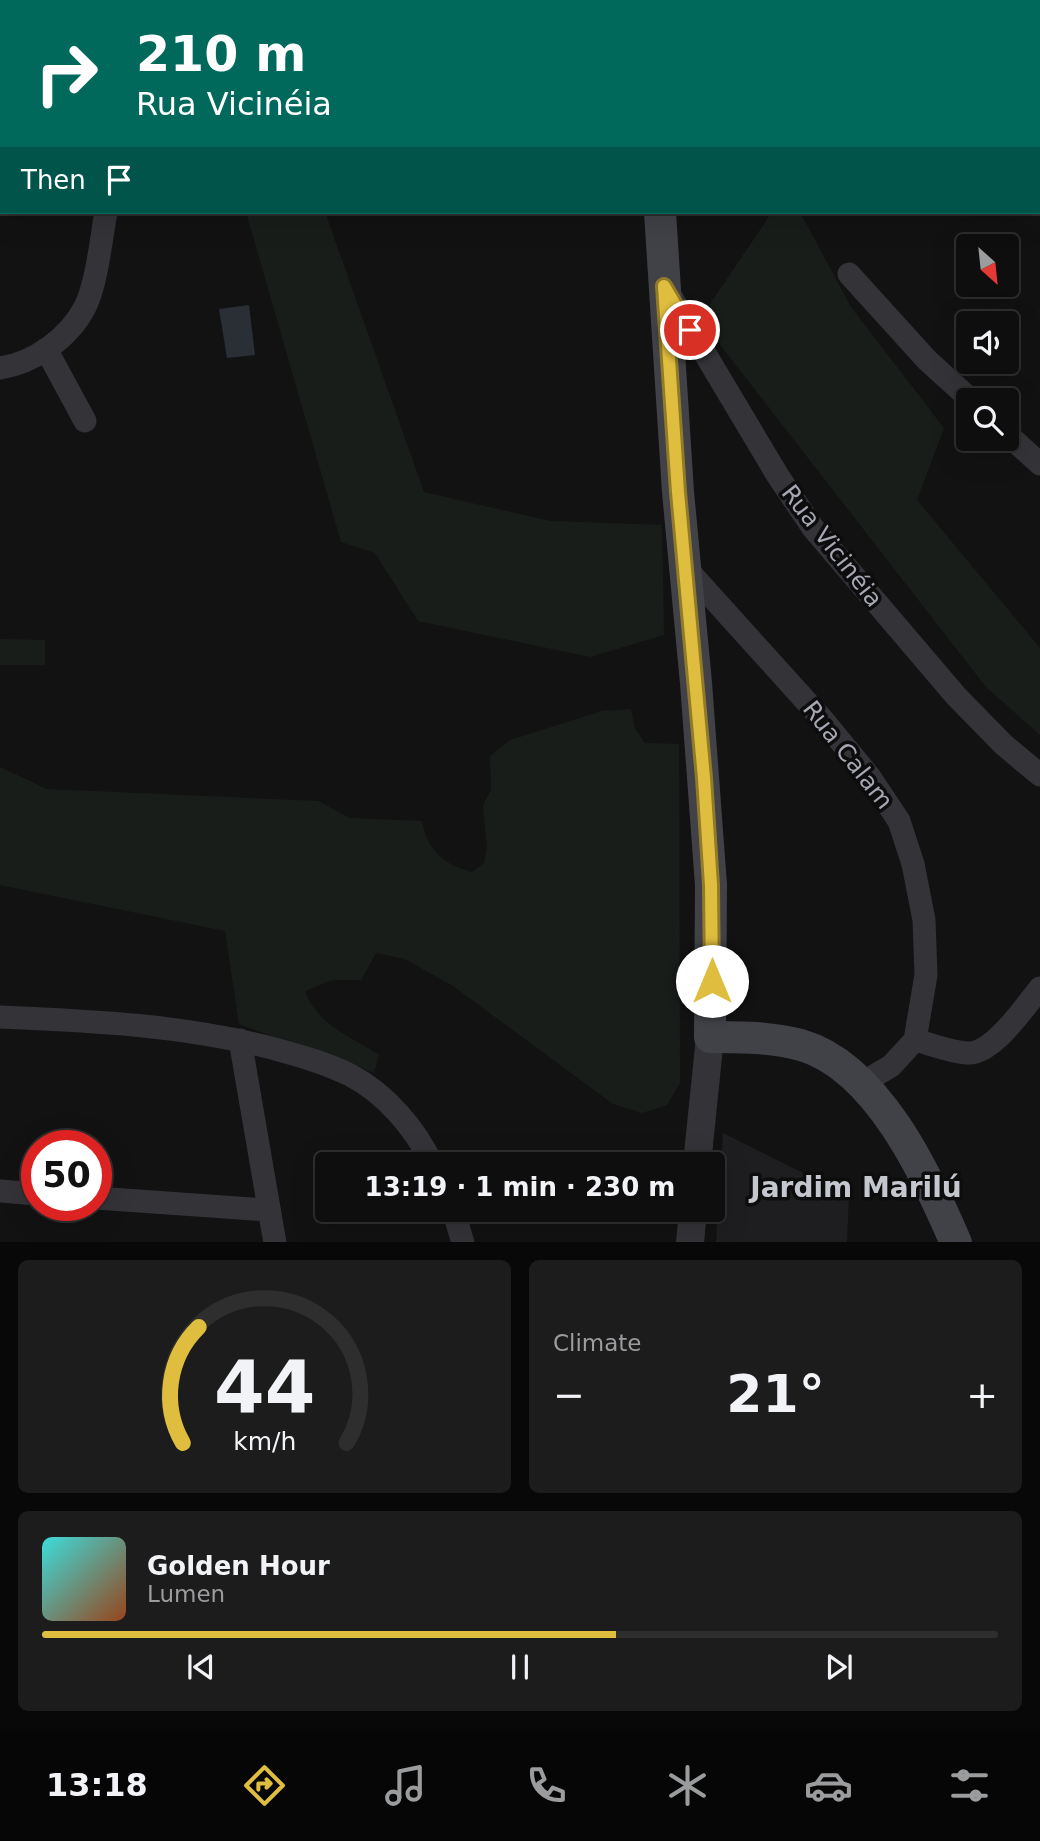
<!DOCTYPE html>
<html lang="en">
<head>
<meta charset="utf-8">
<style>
	body { margin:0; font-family:"DejaVu Sans",sans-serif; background:#1c1c1c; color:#f1f3f6; height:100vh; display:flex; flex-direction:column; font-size:26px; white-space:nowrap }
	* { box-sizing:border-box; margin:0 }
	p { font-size:23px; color:#9b9c9e }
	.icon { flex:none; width:38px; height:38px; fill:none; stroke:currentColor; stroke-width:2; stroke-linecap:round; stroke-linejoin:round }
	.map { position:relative; height:1242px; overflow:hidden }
	.details { display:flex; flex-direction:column; gap:18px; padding:18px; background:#080808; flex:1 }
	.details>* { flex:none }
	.hud { position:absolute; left:0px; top:0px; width:1041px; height:214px; box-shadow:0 7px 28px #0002,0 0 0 2px #2e2e2e; background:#00695c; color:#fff; overflow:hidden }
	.needle { width:46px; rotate:153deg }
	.tools { position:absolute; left:956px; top:234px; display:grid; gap:14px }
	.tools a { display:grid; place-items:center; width:63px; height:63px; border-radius:7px; background:#0e0e0e; box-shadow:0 7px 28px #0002,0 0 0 2px #2e2e2e; font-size:35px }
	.speed { position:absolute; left:21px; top:1130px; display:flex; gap:14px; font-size:35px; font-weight:700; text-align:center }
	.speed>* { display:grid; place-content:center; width:91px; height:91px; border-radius:50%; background:#0e0e0e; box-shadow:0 7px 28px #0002,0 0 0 2px #2e2e2e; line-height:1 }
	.speed .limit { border:10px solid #d22; background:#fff; color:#111 }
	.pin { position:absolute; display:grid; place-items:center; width:60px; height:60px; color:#fff; margin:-30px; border:4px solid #fff; border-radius:50%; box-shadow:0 2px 7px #0007 }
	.me { position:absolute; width:77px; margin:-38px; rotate:0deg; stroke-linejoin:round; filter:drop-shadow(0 0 5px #0008) }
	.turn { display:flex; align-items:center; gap:24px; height:147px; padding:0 21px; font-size:32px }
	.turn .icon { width:91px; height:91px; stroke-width:2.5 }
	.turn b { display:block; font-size:49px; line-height:60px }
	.then { display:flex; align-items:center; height:66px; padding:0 21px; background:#0003; gap:14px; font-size:26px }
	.big { font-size:52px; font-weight:700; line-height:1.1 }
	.details .widget { flex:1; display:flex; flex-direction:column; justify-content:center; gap:10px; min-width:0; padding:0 24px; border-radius:10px; background:#1c1c1c }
	.details .dial { align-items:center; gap:0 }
	.dial svg { height:182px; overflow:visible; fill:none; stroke:#2e2e2e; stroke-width:7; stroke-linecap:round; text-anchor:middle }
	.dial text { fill:#f1f3f6; stroke:none }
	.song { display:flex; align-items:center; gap:21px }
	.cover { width:84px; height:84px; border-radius:10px; background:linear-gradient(135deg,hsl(180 70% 55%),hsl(20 70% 35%)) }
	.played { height:7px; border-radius:4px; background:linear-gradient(90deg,#dfbd3e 60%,#2e2e2e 60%) }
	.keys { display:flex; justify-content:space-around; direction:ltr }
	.heat { display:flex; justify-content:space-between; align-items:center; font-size:38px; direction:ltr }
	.details .tiles { flex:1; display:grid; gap:18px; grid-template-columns:1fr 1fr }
	.widget:last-child { grid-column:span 2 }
	.trip { position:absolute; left:315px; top:1152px; width:410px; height:70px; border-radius:7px; background:#0e0e0e; box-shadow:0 7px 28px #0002,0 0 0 2px #2e2e2e; font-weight:700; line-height:70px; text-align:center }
	.tabs { display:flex; height:112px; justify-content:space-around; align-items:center; background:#060606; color:#9b9c9e }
	.tabs .icon { width:49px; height:49px }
	.tabs .on { color:#dfbd3e }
	.tabs b { font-size:32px; color:#f1f3f6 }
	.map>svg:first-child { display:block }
</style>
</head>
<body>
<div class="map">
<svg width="1040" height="1243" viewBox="0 0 1040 1243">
	<rect width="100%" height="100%" fill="#121213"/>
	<path fill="#1e1e20" d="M723 1133 849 1196 847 1242H716Z"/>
	<path fill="#191d1a" d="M260 0H608V2H256Z
		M246 212H325L424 492 550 521 662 525 664 635 590 657 418 621 375 553 341 542Z
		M772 212H800L851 307 944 428 917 500 1040 648V735L986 687 700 319Z
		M0 639 45 640V665H0Z
		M631 709 635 729 645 743 679 744 680 1083 667 1105 642 1113 613 1104 453 986 405 959 376 953 361 980H332L305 991C318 1026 349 1035 379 1055L374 1073 239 1024 225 931 0 885V767L47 789 318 801 350 818 422 821C427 850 444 865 472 872L484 863 487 848 483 805 491 790 490 756 510 740 602 711Z"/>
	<path fill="#2a2f36" d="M249 305 255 355 227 358 219 309Z"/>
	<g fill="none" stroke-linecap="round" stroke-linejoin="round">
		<path stroke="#333338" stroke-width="23" d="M136 2V0
			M811 2V0
			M849 274 927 360 972 401
			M667 290 778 476 813 528 956 696 1004 745 1040 775
			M46 349 85 421
			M0 368C34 363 69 338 85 307 97 283 101 239 106 212
			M1006 433 1040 464
			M684 566 823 720 869 776 899 821 913 864 924 920 926 975 915 1040 891 1066 862 1083
			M0 1017C92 1021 185 1025 275 1049 300 1056 326 1063 350 1075 385 1093 416 1129 432 1164
			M240 1040 275 1243
			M915 1040C930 1044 954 1053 969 1053 994 1053 1025 1006 1040 988
			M0 1191 37 1194
			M96 1198 268 1210
			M453 1209 463 1243"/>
		<path stroke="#333338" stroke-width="28" d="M697 1164 710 1037
			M690 1243 693 1209"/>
		<path stroke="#414248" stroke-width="32" d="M629 0V2
			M660 212 678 492 696 683 711 885 710 1037C741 1037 770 1037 801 1045 877 1067 927 1175 956 1243"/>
	</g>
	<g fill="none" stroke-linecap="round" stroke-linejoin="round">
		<defs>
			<path id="route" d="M690 330 664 286 678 492 704 778 711 885 712 981"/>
		</defs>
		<use href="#route" stroke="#917b28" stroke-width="18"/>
		<use href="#route" stroke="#dfbd3e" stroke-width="12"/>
	</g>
	<g text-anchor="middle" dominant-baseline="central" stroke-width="7" stroke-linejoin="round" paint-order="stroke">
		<g font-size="24" fill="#a5a7b2" stroke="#0d0d0e">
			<text transform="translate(832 546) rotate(52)">Rua Vicinéia</text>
			<text transform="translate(848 755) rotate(52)">Rua Calam</text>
		</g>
		<g font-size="28" font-weight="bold" fill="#c5c7cf" stroke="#0d0d0e">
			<text x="856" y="1187">Jardim Marilú</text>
		</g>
	</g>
</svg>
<div class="tools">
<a><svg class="needle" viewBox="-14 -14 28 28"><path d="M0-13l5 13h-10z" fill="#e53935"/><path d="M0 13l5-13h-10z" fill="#9b9c9e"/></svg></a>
<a><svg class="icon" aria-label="sound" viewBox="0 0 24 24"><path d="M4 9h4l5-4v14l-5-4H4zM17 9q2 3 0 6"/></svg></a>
<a><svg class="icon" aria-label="search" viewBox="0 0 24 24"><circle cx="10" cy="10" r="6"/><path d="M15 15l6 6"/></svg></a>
</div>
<div class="speed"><div class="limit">50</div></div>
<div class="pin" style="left:690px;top:330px;background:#d93025"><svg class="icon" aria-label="arrive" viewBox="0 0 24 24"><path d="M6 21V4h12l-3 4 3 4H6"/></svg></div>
<svg class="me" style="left:712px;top:981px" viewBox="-20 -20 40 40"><circle r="19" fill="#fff"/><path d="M0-13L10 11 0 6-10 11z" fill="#dfbd3e"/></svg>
<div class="trip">13:19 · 1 min · 230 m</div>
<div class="hud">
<div class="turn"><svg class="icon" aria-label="right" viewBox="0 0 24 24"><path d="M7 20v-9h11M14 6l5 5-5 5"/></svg><div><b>210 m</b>Rua Vicinéia</div></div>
<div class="then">Then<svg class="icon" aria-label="arrive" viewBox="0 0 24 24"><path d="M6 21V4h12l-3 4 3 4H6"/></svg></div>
</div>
</div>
<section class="details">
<div class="tiles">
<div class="widget dial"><svg viewBox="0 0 100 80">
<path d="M14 69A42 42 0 1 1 86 69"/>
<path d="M14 69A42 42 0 0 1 21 18" stroke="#dfbd3e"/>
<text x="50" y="56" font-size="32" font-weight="700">44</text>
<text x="50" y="72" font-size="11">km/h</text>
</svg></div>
<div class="widget"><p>Climate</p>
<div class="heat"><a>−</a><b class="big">21°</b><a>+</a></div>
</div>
<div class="widget">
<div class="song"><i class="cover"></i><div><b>Golden Hour</b><p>Lumen</p></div></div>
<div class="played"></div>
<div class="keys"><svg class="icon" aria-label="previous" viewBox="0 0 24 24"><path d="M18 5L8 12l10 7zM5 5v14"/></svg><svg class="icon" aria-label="pause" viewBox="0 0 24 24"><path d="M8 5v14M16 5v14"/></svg><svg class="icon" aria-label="next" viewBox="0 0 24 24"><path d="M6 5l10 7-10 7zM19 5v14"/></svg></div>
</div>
</div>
</section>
<nav class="tabs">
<b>13:18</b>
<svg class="icon on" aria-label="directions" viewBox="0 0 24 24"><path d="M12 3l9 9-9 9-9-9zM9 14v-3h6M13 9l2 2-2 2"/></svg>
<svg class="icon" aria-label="music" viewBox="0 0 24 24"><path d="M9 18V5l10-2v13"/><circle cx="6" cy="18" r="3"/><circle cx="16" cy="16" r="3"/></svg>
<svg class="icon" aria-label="phone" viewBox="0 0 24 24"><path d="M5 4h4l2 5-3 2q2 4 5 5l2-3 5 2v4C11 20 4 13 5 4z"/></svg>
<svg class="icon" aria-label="climate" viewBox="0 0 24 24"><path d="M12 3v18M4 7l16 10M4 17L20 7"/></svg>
<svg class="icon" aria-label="car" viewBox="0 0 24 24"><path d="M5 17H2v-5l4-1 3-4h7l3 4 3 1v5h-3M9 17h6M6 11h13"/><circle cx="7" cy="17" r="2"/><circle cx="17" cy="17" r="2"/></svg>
<svg class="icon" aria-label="filters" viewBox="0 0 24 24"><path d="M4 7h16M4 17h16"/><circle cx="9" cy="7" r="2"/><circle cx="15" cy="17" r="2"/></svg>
</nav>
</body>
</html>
